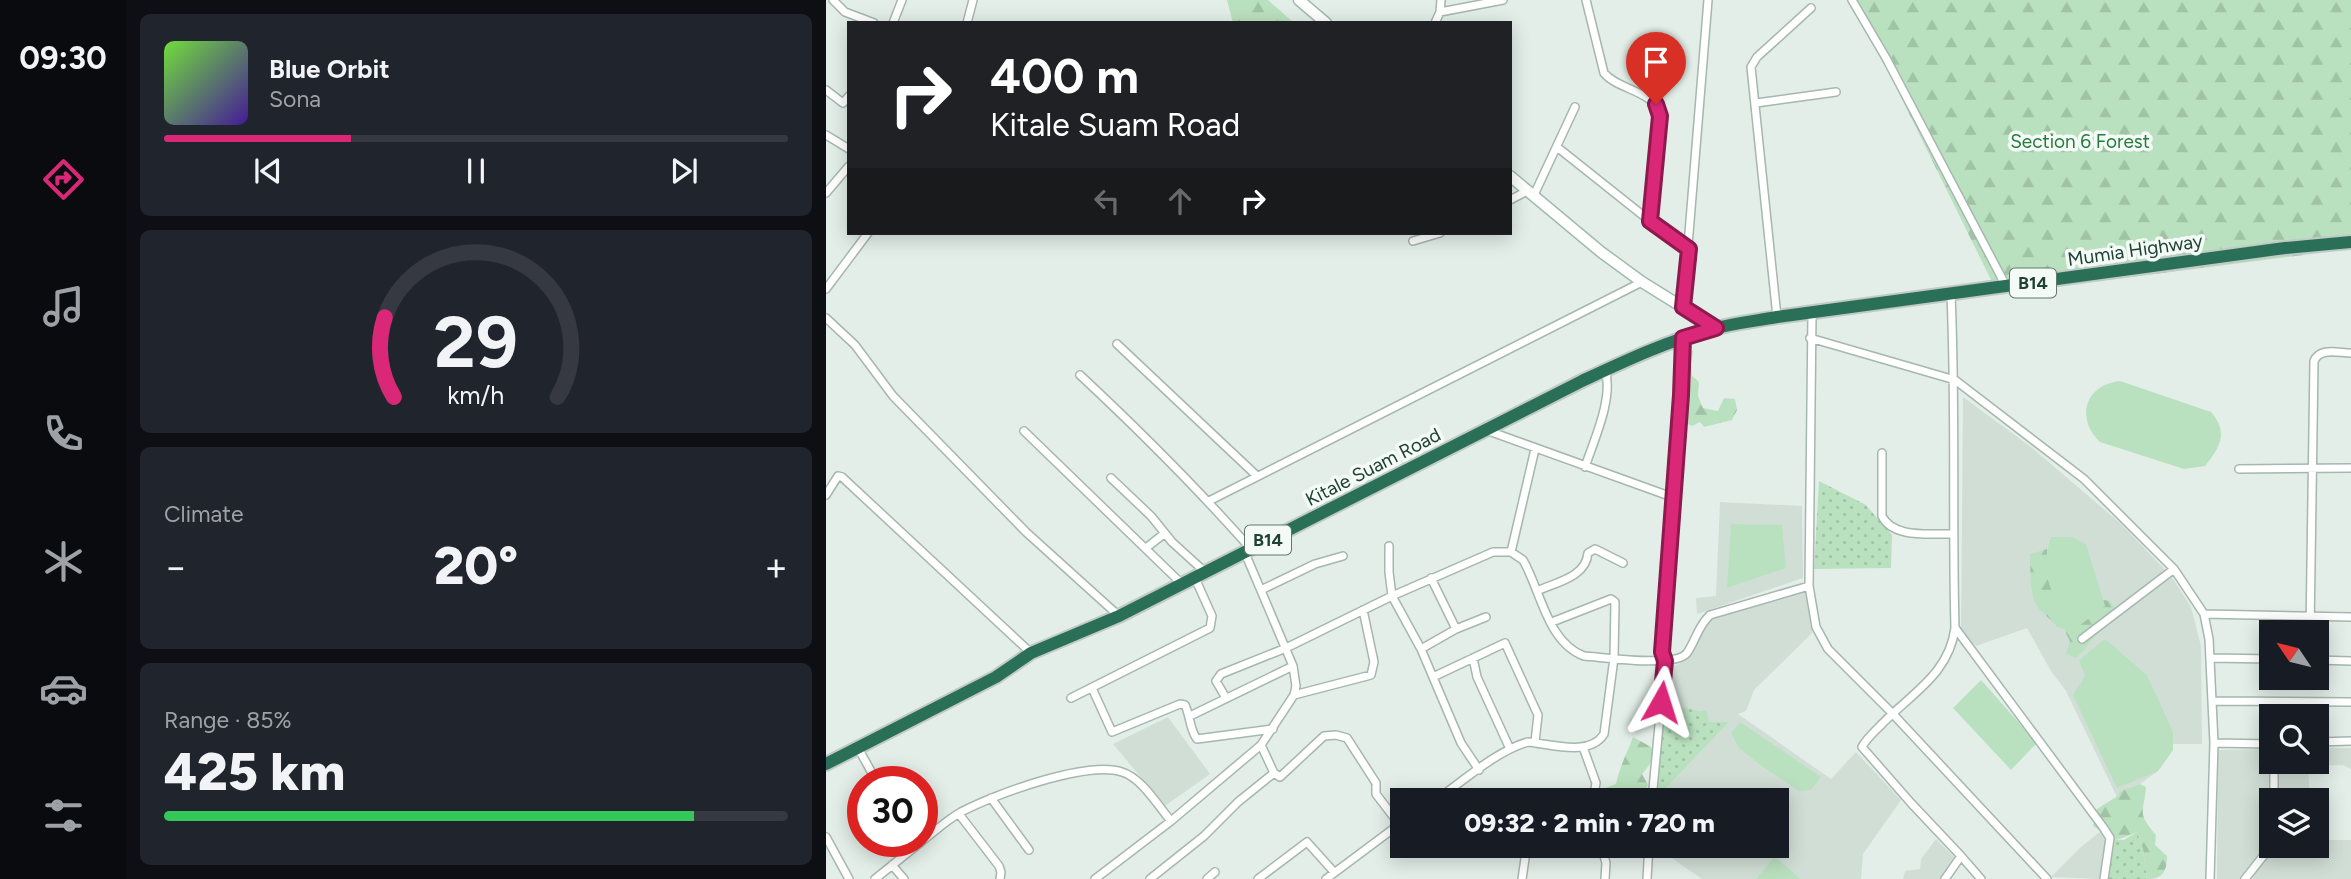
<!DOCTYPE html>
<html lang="en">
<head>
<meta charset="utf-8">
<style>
	body { margin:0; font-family:Figtree,sans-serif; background:#20242c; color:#f1f3f6; height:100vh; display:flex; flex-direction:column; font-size:26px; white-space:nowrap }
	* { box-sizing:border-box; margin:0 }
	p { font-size:23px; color:#9ea1a6 }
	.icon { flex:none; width:38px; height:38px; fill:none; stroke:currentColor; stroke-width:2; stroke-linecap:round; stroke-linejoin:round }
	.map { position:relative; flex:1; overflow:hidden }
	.drawer { display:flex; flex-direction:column; gap:14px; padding:14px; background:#0d0f14; width:700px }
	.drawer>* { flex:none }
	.top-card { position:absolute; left:21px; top:21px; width:665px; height:214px; border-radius:0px; box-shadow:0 4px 18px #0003; background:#202124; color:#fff; overflow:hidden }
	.needle { width:46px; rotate:305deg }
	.controls { position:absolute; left:1433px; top:620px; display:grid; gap:14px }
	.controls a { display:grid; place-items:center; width:70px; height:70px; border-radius:0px; background:#171b24; box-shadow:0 4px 18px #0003; font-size:35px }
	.speed { position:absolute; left:21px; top:766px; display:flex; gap:14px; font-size:35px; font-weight:700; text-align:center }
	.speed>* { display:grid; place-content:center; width:91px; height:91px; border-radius:50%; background:#171b24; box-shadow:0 4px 18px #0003; line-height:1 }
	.speed .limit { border:10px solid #d22; background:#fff; color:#111 }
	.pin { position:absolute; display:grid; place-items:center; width:60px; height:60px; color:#fff; margin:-72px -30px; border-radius:50% 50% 50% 0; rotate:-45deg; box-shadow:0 0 7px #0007 }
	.pin .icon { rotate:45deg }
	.me { position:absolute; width:77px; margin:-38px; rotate:6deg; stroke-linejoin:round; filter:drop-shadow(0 0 5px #0008) }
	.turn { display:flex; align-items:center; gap:24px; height:147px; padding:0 28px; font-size:32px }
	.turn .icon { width:91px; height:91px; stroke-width:2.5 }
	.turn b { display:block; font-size:49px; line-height:60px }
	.lanes { display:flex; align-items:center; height:66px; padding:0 28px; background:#0003; justify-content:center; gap:35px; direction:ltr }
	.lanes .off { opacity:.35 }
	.big { font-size:52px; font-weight:800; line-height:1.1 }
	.drawer .card { flex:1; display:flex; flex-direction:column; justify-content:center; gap:10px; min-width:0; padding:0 24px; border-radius:10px; background:#20242c }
	.drawer .dial { align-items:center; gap:0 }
	.dial svg { height:182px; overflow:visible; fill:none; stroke:#363941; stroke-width:7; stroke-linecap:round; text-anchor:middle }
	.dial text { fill:#f1f3f6; stroke:none }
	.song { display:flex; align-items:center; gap:21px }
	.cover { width:84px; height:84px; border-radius:10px; background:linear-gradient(135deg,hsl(100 70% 55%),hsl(260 70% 35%)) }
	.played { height:7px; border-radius:4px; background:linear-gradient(90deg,#db2777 30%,#363941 30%) }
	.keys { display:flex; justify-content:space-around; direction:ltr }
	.heat { display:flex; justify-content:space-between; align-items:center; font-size:38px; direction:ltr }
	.charge { height:10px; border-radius:5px; background:linear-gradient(90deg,#34c759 85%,#363941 0) }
	.trip { position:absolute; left:564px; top:788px; width:399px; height:70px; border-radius:0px; background:#171b24; box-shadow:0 4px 18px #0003; font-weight:800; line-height:70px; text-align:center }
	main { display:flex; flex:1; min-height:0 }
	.dock { display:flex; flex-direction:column; width:126px; justify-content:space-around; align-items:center; background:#090b0e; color:#9ea1a6 }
	.dock .icon { width:49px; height:49px }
	.dock .active { color:#db2777 }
	.dock b { font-size:32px; color:#f1f3f6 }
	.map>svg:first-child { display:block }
</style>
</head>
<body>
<main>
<nav class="dock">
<b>09:30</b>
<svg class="icon active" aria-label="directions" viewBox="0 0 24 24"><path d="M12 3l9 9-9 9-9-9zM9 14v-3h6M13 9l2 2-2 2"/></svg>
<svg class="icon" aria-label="music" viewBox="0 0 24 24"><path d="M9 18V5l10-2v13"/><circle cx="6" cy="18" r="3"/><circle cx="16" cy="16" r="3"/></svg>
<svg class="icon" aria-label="phone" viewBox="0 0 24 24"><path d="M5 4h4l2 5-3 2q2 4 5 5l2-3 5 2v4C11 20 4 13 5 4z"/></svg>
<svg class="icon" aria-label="climate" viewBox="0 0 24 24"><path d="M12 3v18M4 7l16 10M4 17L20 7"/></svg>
<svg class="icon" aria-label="car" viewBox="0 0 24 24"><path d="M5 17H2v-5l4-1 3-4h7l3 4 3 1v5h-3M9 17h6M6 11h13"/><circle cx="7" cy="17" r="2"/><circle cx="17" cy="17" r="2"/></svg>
<svg class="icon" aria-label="filters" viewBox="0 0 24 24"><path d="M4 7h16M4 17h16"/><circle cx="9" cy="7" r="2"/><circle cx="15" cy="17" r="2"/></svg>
</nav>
<section class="drawer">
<div class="card">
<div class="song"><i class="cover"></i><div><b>Blue Orbit</b><p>Sona</p></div></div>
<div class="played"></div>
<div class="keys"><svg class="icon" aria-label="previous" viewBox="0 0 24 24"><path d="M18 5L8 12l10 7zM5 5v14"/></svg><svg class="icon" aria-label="pause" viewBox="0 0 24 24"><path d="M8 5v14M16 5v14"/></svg><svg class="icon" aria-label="next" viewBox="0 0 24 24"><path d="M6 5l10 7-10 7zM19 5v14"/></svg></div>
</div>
<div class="card dial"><svg viewBox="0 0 100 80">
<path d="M14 69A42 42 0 1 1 86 69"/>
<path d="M14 69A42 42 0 0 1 10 34" stroke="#db2777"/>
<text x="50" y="56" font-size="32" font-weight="700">29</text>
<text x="50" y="72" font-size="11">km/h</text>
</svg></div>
<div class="card"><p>Climate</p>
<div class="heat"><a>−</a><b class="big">20°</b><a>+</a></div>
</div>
<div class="card"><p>Range · 85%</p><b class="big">425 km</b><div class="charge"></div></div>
</section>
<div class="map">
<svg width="1525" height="879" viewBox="0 0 1525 879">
	<defs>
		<pattern id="grass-dots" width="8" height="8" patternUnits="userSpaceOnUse" patternTransform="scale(1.75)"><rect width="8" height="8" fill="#bae1bf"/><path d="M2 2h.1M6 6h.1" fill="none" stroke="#a0c2a5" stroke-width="1.8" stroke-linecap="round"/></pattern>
		<pattern id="forest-firs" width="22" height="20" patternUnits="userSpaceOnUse" patternTransform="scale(1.75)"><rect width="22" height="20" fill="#bae1bf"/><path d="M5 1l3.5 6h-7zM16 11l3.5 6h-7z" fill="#a0c2a5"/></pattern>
	</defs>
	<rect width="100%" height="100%" fill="#e3eee8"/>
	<path fill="#d1ded6" d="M1137 397 1205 447 1294 523 1345 576 1365 607 1375 646 1376 744H1347V750L1332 771 1314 784 1296 790 1291 797 1240 691 1225 671 1201 628 1150 646 1135 631Z
		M894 502 976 506 977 578 871 614 870 598 890 596Z
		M979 590 986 633 928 690 920 711 912 714 1005 779 1030 752 1075 800 1037 854 1035 879H876L827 845H950V800H829L902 723 882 722 880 712 847 706 838 693 842 668 853 664 881 621Z
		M342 717 384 774 339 806 287 744Z
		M1491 748H1525V769L1517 765 1482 766 1484 800H1450L1451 761H1491Z
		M1443 749V840L1434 859 1415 879H1391L1392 750Z
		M1491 829 1496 840H1525V879H1426L1449 845H1491Z
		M1275 831 1281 840 1273 879 1225 877 1256 846Z
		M1110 839 1128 857 1114 879H1077L1079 871 1094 869 1095 859Z"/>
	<path fill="url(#grass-dots)" d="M993 481 1040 505 1066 535 1065 568 988 569Z
		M838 693 848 706 881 712 883 722H903L829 800Z
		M1311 832 1317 849 1321 879H1282L1287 839 1298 840Z"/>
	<path fill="url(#forest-firs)" d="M401 0H442L468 23H407Z
		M1027 0H1525V249L1172 294Z
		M860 351H867L865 363 866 376 873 382 872 396 877 408 892 411 898 398 909 399 911 410 906 420 878 427 874 422 866 426 857 422Z
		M1221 549V578L1279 607 1277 600 1284 601 1289 608C1275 624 1266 644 1250 658L1240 654 1244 641 1238 629 1231 627C1226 620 1221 617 1215 611 1202 598 1205 572 1204 554Z
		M807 737 825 747C829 759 824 765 816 774L822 785 815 799 771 800 774 790 790 784C794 766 801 753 807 737Z
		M1314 784 1320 787C1318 813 1310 812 1330 835L1329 845 1341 856C1341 871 1337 879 1321 879L1317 849 1311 832C1285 843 1291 841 1267 826L1271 809 1290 797 1296 790Z"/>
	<path fill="#bae1bf" d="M1294 381 1385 412C1403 433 1394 447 1379 466L1358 469 1274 442C1249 418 1259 385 1294 381Z
		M905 524 956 525 960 568 901 588Z
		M1225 537H1246L1260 544 1279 606 1249 629C1227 600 1212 574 1225 537Z
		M1279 639 1321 675 1347 732V750L1332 771 1291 788 1247 695 1259 676 1253 660Z
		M1155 680 1211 743 1185 770 1127 708Z
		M914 722 995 777 985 790 973 791 933 764 913 748 905 733Z
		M949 856 974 879H930Z"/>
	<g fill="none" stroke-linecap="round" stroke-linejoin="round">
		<defs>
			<path id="street" d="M7 0 19 12 48 23
				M760 0 778 73C793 91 829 90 834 116L824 221
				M1026 0 1060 58 1180 286
				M614 12 677 0
				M67 23 76 0
				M141 23 147 0
				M609 23 614 12 615 0
				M0 90 17 103 23 96
				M930 103 1010 92
				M0 135 23 149
				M731 147 824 221 863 249
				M0 193 23 166
				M708 195 749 107
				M684 200 703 190
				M587 241 614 233
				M0 289 42 233
				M857 307 882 0
				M986 313 983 586 990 627 1002 649 1066 713 1221 879
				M951 317 925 67 931 57 985 8
				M0 318 29 345 67 396 200 532 293 616
				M984 338 1129 380 1258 479 1348 569 1378 614 1383 639 1388 743 1384 879
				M291 344 431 476
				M254 375C314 431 371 488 425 549
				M660 430 846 497
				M198 431 356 584
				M1056 453V516C1067 539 1105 533 1126 534
				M759 467C768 440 788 397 779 370
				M1413 469 1525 468
				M285 478 325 516 346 542 379 572
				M0 495 12 476 16 477 205 653
				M383 501 816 282
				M563 546V572L566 596 595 649 635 743 653 770
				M320 548 339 533
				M685 552 709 449
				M605 578 630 629
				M435 590 489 564 517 556
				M711 591C731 582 760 577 762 553L769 549 797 563
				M1378 614 1525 617
				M1130 629 1277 827 1284 838 1278 879
				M1484 632 1488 361C1494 347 1512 353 1525 353
				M1256 639 1348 569
				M595 649 630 629 660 617
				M647 658 651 677 684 749
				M1385 658 1446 659
				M1491 660 1525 661
				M607 677 679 643 712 715 709 742
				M266 688 286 732 354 704 359 705C364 715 364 731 371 739L447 729
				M468 695 545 675 548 662 537 610
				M245 698 384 628 386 616 369 578
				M400 698 390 681 395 674 460 648 566 596 667 552H685L697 560C715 591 721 642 758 656 777 657 850 668 861 653 870 640 872 626 884 615L983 586
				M1387 701 1525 702
				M364 716 467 666
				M1491 742 1525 741
				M1388 743 1446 744
				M435 745 448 773 454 777 498 736 510 735 521 738 550 783V794L573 824
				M757 747 770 783 767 800
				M32 748 51 782
				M1448 761V800
				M165 798 203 850
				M610 800C637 781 672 750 702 742 725 744 764 757 778 734L788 658 789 602 785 599 726 622
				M708 800H717
				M826 800 839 661 837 652 853 421 857 338
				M133 814 173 866 175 872 174 879
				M0 837 23 879
				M96 841C109 831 121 820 135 812 167 795 261 760 296 772 316 778 332 806 345 821
				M607 845 619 850
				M775 845 780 863 779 879
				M1135 856 1155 879
				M66 865 78 879
				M49 879 95 842
				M269 879 345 821 435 745 468 695 470 686 467 666 419 553
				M324 879 378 836 412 802 448 773
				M381 879 389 872
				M432 879 481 842 508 872
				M500 879 575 823
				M696 879 701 845
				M821 879 823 845
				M1119 879 1135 856 1085 803 1036 747C1040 739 1047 733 1054 726 1084 694 1123 675 1129 628 1126 517 1130 406 1125 295
				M1419 879 1446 845"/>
			<path id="secondary" d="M473 0 500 23
				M684 176 775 252 816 282 890 328"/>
			<path id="highway" d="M0 764 170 677 205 653 293 616 756 381C799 361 841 341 887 329 908 323 930 321 951 317L1459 248 1525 242"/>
		</defs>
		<use href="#street" stroke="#a5b7ae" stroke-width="10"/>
		<use href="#secondary" stroke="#a0bbae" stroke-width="13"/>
		<use href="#highway" stroke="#c1cac6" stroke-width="16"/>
		<use href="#street" stroke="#fff" stroke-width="7"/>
		<use href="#secondary" stroke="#fff" stroke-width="10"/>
		<use href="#highway" stroke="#2a7058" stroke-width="12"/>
	</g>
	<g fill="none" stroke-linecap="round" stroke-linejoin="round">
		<defs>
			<path id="route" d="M830 104 834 116 824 221 863 249 857 307 890 328 857 338 855 395 836 652 839 661 835 702"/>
		</defs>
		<use href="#route" stroke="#8e194d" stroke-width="18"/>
		<use href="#route" stroke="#db2777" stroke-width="12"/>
	</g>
	<g text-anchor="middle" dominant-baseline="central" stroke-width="7" stroke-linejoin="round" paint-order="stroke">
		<g fill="#f4faf6" stroke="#60786e" stroke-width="2">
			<rect x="1184" y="268.5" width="46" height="29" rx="5"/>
			<rect x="419" y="525.5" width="46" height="29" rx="5"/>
		</g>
		<g font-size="18" font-weight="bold" fill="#214134">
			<text x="1207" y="283">B14</text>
			<text x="442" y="540">B14</text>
		</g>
		<g font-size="19" fill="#277c3d" stroke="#f4faf6">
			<text x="1254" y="141">Section 6 Forest</text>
		</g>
		<g font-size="19" fill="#214134" stroke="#f4faf6">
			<text transform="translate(1309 250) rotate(-8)">Mumia Highway</text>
			<text transform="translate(547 467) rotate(-27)">Kitale Suam Road</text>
		</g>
	</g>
</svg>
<div class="controls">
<a><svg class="needle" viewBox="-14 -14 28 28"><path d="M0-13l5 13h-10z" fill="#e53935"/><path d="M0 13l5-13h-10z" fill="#9ea1a6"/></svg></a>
<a><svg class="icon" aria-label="search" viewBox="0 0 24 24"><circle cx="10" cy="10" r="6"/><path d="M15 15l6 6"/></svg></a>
<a><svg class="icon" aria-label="layers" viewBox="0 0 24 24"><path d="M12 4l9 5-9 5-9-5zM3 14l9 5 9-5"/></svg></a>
</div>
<div class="speed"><div class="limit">30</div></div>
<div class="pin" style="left:830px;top:104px;background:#d93025"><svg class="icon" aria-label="arrive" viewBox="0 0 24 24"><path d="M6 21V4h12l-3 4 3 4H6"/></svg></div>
<svg class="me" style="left:835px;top:702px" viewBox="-20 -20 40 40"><path d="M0-17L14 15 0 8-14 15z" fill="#db2777" stroke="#fff" stroke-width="4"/></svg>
<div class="trip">09:32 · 2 min · 720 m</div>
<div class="top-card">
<div class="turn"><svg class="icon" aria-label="right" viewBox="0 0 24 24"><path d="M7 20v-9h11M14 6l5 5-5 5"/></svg><div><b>400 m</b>Kitale Suam Road</div></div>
<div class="lanes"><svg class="icon off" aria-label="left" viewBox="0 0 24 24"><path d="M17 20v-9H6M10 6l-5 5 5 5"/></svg><svg class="icon off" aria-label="ahead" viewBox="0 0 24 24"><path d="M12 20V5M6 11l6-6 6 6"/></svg><svg class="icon" aria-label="right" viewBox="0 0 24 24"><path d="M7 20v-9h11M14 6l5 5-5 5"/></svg></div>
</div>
</div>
</main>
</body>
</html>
